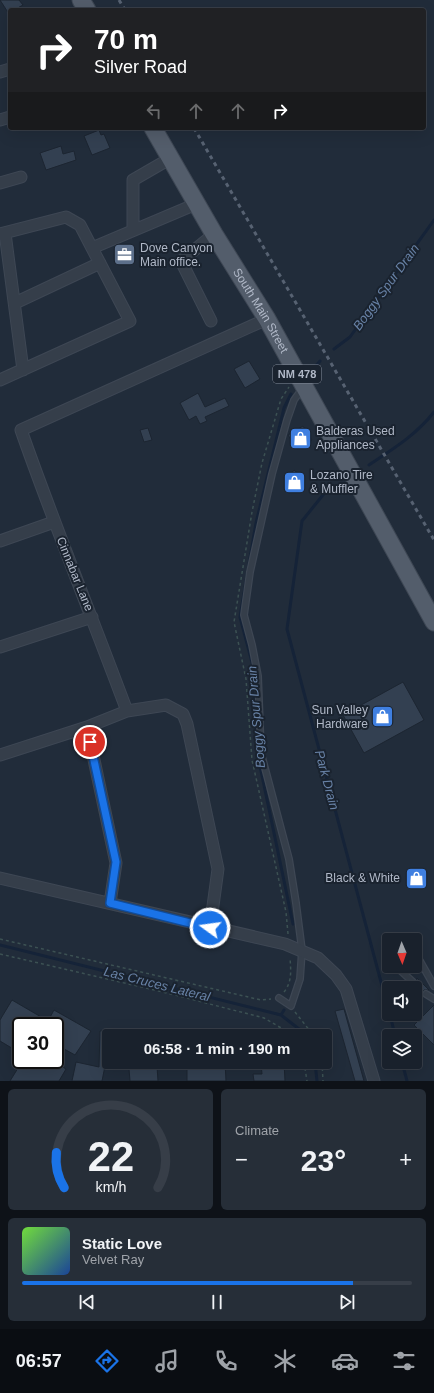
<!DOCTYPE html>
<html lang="en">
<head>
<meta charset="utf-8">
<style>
	body { margin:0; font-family:Helvetica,sans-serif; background:#262e38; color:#f1f3f6; height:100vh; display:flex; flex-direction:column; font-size:15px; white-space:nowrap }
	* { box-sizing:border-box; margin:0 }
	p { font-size:13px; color:#9fa3a9 }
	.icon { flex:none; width:22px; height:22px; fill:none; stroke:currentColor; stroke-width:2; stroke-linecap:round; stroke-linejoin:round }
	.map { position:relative; height:1081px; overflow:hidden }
	.details { display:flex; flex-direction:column; gap:8px; padding:8px; background:#0e1218; flex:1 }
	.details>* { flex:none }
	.top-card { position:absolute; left:8px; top:8px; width:418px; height:122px; border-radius:4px; box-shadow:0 4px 16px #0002,0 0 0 1px #373e48; background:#202124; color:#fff; overflow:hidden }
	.needle { width:26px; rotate:178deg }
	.tools { position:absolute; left:382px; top:933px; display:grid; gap:8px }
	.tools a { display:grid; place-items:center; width:40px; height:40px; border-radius:4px; background:#19212c; box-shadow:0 4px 16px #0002,0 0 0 1px #373e48; font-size:20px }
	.speed { position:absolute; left:12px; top:1017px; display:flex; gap:8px; font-size:20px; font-weight:700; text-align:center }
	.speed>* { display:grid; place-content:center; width:52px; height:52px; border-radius:50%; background:#19212c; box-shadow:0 4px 16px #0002,0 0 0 1px #373e48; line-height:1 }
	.speed .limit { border:2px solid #111; border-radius:6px; background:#fff; color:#111 }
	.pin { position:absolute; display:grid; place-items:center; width:34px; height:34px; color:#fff; margin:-17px; border:2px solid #fff; border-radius:50%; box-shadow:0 1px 4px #0007 }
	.me { position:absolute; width:44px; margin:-22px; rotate:284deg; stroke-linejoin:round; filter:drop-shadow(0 0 3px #0008) }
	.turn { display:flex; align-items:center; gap:14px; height:84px; padding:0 20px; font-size:18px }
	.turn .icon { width:52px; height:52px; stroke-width:2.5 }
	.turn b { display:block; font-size:28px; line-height:34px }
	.lanes { display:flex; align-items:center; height:38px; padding:0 20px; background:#0003; justify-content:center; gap:20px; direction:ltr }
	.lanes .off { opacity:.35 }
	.big { font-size:30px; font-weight:600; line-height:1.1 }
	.details .tile { flex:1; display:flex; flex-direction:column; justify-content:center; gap:6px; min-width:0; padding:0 14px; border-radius:6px; background:#262e38 }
	.details .dial { align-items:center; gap:0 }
	.dial svg { height:104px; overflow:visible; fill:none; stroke:#373e48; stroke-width:7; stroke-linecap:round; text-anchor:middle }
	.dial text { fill:#f1f3f6; stroke:none }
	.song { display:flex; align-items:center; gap:12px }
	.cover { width:48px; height:48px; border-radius:6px; background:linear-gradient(135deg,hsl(100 70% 55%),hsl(220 70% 35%)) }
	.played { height:4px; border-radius:2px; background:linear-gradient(90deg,#1a73e8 85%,#373e48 85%) }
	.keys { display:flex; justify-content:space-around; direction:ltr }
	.heat { display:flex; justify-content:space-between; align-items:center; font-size:22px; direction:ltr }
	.details .tiles { flex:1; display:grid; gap:8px; grid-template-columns:1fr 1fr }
	.tile:last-child { grid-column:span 2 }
	.trip { position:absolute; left:102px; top:1029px; width:230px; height:40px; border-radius:4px; background:#19212c; box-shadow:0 4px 16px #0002,0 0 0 1px #373e48; font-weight:600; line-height:40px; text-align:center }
	.tab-bar { display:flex; height:64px; justify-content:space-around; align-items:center; background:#0a0d12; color:#9fa3a9 }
	.tab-bar .icon { width:28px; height:28px }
	.tab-bar .selected { color:#1a73e8 }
	.tab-bar b { font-size:18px; color:#f1f3f6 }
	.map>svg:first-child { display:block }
</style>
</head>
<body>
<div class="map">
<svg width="434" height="1081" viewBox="0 0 434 1081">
	<rect width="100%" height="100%" fill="#212c3a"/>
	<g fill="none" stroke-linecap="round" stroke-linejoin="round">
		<path stroke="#152338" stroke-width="3" d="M334 349 350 337 434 220
			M308 375 320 361
			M291 394 284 408 256 523 240 617 253 666 255 717 260 766 293 924
			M369 465C393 449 416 435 434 412
			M331 485 302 521 287 629 389 1012
			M0 945 281 1015 308 1036
			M390 1014 395 1036
			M281 1015 284 1010
			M315 1062 317 1081
			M402 1062 407 1081"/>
	</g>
	<path fill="#334051" stroke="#1c2531" d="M0 0H19L23 5 14 10H10L9 14Z
		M99 130 101 135 104 134 110 148 92 155 84 136Z
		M61 146 63 154 74 151 76 160 46 170 40 153Z
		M129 246 135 256 120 264 114 254Z
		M249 361 260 379 245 388 234 369Z
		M198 393 205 407 225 398 229 406 205 417 207 421 200 424 196 416 189 420 180 403Z
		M303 426 312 440 297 449 288 435Z
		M148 428 152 440 144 442 140 430Z
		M294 470 303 478 295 488 286 480Z
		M403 682 424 720 364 753 343 715Z
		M420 870 425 881 412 887 407 876Z
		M417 978 429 990H424L420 998 413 986 416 985Z
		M12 1000 48 1021 54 1010 91 1031 75 1055 55 1044V1026H21V1041L15 1050 0 1041V1020Z
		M434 1005V1045L414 1025Z
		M344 1009 364 1081H355L335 1011Z
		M100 1031H109V1056H107L102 1081H72L76 1062 99 1067Z
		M23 1060H51L66 1069 59 1081H10Z
		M187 1062H225L226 1081H187Z
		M284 1062 285 1081H254L253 1074H262L261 1063Z
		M157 1066 158 1081H130L129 1069Z"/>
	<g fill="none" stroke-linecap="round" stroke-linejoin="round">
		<defs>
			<path id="service" d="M415 959 420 961 434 986
				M402 966 401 971 413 982
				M426 994 434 999
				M279 998 291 1006 300 979 302 950 296 903 289 859 261 753 258 676 252 645 244 615 250 572 272 474 287 420 294 400 302 389"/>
			<path id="minor" d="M0 72 10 69
				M0 120 10 117
				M0 183 21 177
				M133 230V180L171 158
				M5 233 23 370
				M0 234 66 217 80 225 130 321 0 380
				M92 248 196 204
				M15 303 100 263
				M211 321 181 261 214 234
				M0 541 54 522
				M0 647 92 617
				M127 711C92 617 54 524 21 430L267 319
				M87 727 116 863 110 903
				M0 755 87 727 127 711 166 705 183 714 187 724 218 869 210 928
				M0 878 285 944 318 958 336 975 346 989 374 1081"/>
			<g id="primary">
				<path d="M81 0 87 10"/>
				<path id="s1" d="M153 128 214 234 267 319 434 622"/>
			</g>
		</defs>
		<use href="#service" stroke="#3e4754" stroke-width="8"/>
		<use href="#minor" stroke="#3e4754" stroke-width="13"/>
		<use href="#primary" stroke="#3e4754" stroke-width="19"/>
		<path stroke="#3c5153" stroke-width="1.5" stroke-dasharray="3 3" stroke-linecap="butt" d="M288 934 286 912 252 760 246 679 234 622 252 512 262 463 281 399 289 387
			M0 939 261 1000 271 999
			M0 954 163 992 264 1018 288 1032 291 1036
			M284 992C292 982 291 971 290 958
			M295 1012 314 1036
			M304 1062 307 1081
			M322 1062 323 1081"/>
		<use href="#service" stroke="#353e4a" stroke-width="5.5"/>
		<use href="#minor" stroke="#353e4a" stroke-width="11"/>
		<use href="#primary" stroke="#535d6b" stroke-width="17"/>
		<path stroke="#576272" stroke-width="3" stroke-dasharray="4 4" stroke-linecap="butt" d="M119 0 125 10
			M194 128 434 540"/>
	</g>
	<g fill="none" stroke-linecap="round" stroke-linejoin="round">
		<defs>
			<path id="route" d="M90 742 116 862 110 903 210 928"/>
		</defs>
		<use href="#route" stroke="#114b97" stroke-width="10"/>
		<use href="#route" stroke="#1a73e8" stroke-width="7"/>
	</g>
	<defs>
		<symbol id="office-square" viewBox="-11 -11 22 22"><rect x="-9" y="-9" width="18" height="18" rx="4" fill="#5c6f8a" stroke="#1a232f"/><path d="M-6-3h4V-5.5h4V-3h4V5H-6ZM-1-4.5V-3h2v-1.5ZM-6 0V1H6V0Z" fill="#fff"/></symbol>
		<symbol id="shop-square" viewBox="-11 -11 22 22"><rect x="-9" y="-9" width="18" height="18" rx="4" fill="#3f7fe0" stroke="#1a232f"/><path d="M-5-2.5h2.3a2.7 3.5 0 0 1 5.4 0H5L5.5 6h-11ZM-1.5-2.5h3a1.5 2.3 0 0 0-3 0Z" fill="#fff"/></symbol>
	</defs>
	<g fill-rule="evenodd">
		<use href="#office-square" x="112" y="242" width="25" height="25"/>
		<use href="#shop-square" x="288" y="426" width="25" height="25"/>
		<use href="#shop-square" x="282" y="470" width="25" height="25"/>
		<use href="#shop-square" x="370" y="704" width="25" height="25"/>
		<use href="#shop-square" x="404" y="866" width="25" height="25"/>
	</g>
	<g text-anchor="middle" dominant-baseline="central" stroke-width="4" stroke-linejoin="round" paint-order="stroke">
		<rect fill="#1a232f" stroke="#838b99" stroke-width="1" x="273" y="365" width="48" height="18" rx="3"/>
		<g font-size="11" font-weight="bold" fill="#b0b8c7">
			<text x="297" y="374">NM 478</text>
		</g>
		<g font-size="12" fill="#b0b8c7" stroke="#1a232f" text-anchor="start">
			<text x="140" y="248">Dove Canyon<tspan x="140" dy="14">Main office.</tspan></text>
			<text x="316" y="431">Balderas Used<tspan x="316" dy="14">Appliances</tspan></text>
			<text x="310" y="475">Lozano Tire<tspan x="310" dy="14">&amp; Muffler</tspan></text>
			<text x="368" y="710" text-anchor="end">Sun Valley<tspan x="368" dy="14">Hardware</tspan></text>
			<text x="400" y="878" text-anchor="end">Black &amp; White</text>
		</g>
		<g font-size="12" fill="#b0b8c7" stroke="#1a232f">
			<text stroke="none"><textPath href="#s1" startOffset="212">South Main Street</textPath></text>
			<text transform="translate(75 574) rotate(68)">Cinnabar Lane</text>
		</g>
		<g font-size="13" font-style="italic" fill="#6882a6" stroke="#1a232f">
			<text transform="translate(386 287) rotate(-54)">Boggy Spur Drain</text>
			<text transform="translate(256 717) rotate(-95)">Boggy Spur Drain</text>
			<text transform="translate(327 780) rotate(75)">Park Drain</text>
			<text transform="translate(157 984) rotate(14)">Las Cruces Lateral</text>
		</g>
	</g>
</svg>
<div class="tools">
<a><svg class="needle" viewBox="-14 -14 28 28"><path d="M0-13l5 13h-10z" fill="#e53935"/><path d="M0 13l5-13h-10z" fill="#9fa3a9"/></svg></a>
<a><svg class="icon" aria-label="sound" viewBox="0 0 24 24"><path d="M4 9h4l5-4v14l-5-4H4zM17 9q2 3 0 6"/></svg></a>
<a><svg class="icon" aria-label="layers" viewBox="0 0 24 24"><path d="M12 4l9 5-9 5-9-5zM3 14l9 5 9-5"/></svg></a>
</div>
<div class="speed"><div class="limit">30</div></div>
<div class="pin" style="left:90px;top:742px;background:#d93025"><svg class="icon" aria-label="arrive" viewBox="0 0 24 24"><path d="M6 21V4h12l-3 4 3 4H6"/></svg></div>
<svg class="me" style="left:210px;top:928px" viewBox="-20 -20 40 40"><circle r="17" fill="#1a73e8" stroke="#fff" stroke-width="3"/><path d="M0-11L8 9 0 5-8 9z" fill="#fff"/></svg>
<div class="trip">06:58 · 1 min · 190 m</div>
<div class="top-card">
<div class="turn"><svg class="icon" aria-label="right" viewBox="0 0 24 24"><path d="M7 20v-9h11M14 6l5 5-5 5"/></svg><div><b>70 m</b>Silver Road</div></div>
<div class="lanes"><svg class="icon off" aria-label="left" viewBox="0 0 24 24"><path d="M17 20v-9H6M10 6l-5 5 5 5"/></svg><svg class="icon off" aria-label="ahead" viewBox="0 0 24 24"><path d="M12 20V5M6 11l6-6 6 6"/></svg><svg class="icon off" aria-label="ahead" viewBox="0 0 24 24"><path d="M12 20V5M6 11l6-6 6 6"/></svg><svg class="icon" aria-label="right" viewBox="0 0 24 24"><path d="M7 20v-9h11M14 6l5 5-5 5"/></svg></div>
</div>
</div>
<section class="details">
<div class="tiles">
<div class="tile dial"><svg viewBox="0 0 100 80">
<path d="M14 69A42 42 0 1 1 86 69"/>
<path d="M14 69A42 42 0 0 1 8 42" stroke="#1a73e8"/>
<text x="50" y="56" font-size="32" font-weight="700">22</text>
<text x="50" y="72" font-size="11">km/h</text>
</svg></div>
<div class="tile"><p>Climate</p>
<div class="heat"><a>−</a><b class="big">23°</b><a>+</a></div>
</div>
<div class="tile">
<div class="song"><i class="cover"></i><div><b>Static Love</b><p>Velvet Ray</p></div></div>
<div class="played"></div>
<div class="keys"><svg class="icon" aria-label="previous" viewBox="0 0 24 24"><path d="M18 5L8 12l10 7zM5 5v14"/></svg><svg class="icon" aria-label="pause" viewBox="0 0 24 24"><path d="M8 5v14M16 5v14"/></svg><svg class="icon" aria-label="next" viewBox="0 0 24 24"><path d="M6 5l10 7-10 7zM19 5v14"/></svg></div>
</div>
</div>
</section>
<nav class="tab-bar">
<b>06:57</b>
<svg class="icon selected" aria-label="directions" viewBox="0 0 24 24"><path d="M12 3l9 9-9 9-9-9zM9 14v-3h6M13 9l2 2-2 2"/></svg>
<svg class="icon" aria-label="music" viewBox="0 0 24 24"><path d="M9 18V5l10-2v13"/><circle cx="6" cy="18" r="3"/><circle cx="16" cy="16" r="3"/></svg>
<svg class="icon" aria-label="phone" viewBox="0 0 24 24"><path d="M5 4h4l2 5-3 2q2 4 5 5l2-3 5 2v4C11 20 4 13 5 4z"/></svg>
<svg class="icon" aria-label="climate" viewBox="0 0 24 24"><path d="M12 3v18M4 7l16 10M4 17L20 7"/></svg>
<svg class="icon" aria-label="car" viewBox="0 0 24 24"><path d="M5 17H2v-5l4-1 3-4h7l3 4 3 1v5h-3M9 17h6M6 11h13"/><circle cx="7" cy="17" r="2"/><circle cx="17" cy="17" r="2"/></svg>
<svg class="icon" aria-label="filters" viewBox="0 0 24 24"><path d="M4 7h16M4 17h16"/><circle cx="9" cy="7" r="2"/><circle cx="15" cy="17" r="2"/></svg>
</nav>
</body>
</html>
